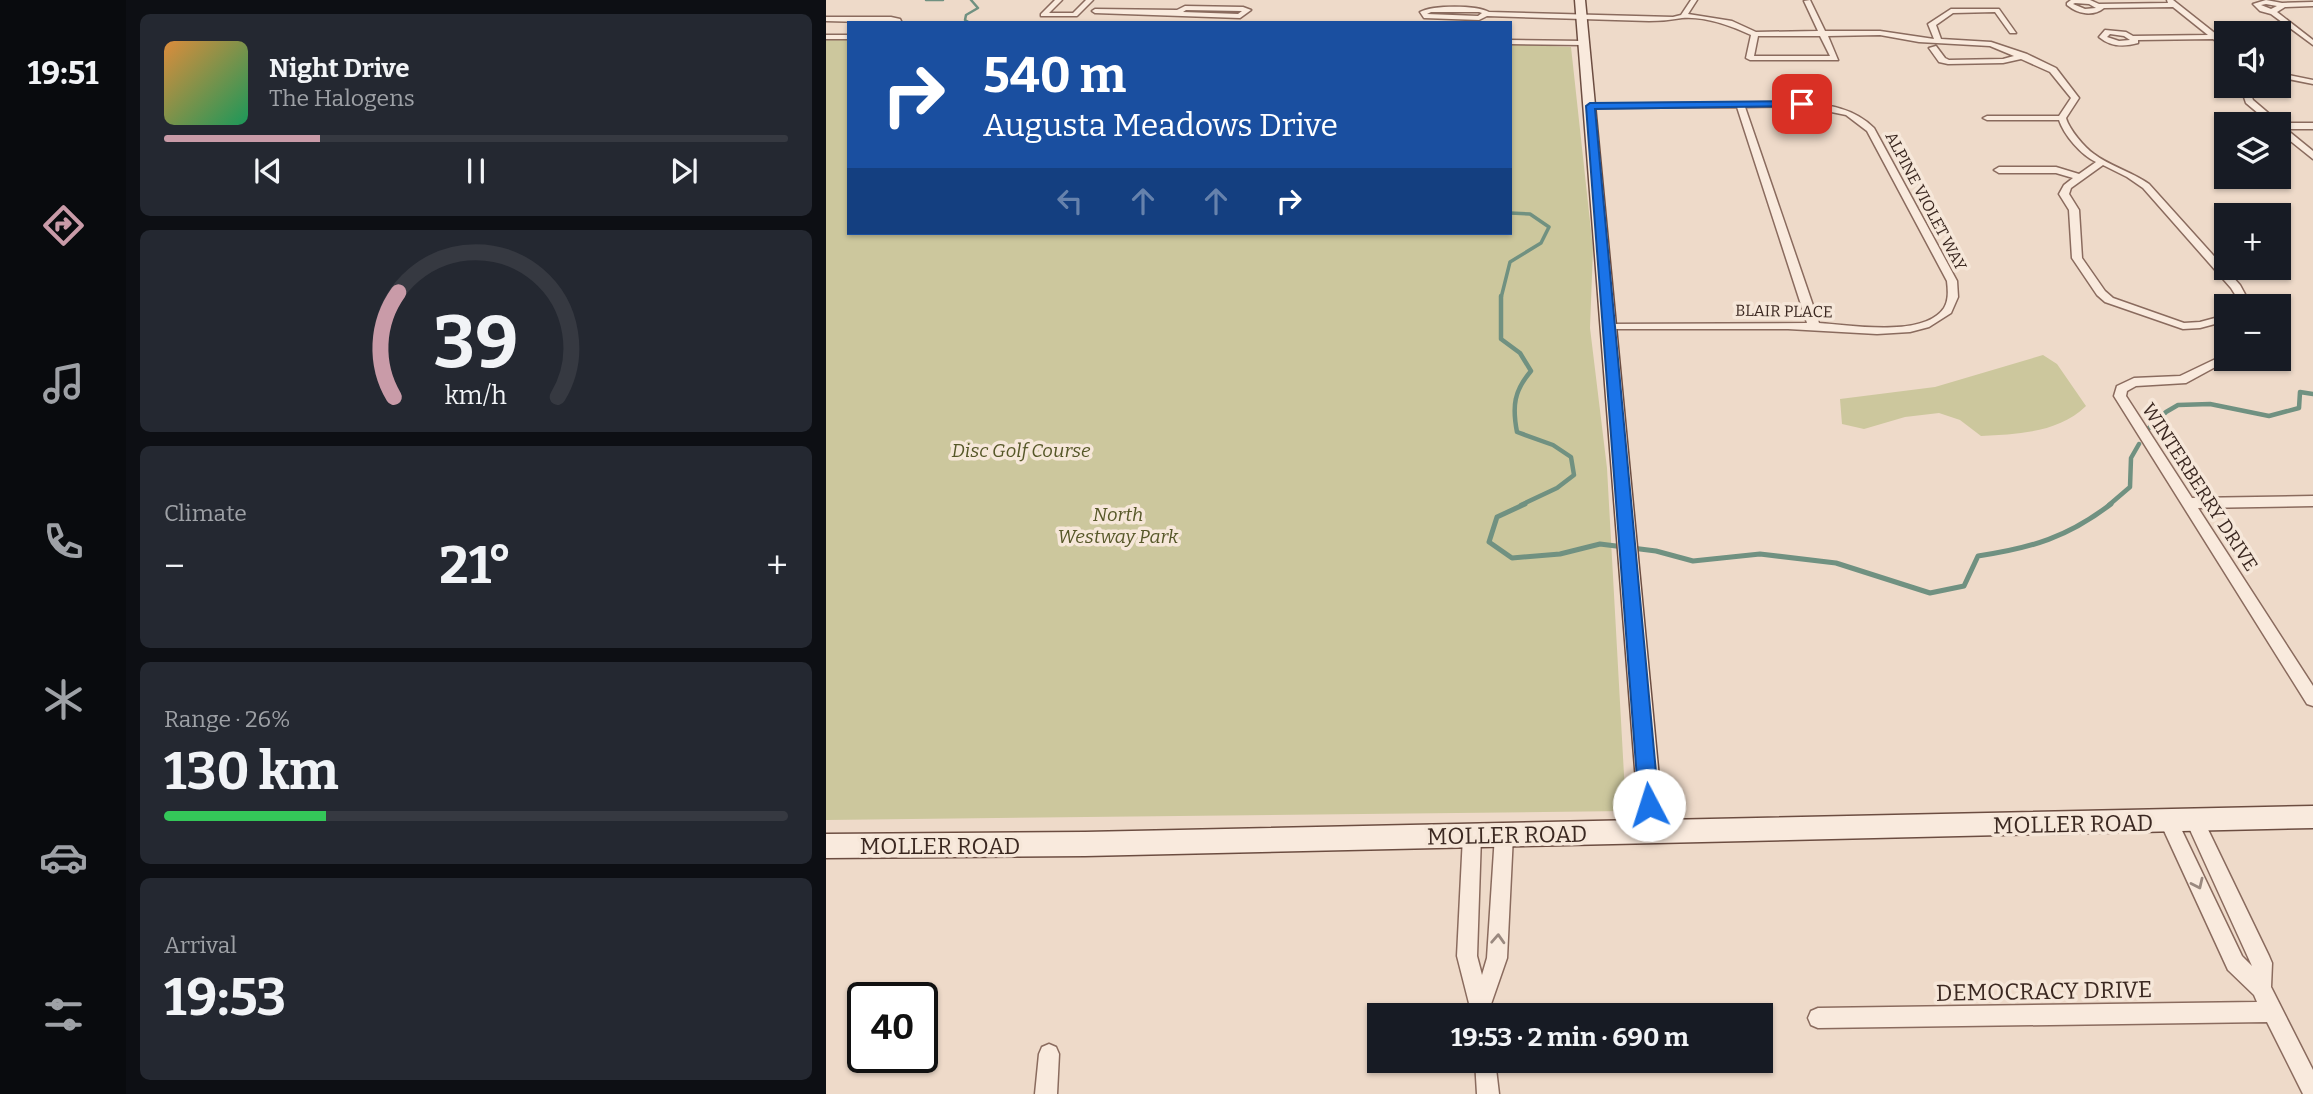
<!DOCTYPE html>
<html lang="en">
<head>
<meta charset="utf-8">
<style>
	body { margin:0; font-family:Bitter,serif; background:#242831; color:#f1f3f6; height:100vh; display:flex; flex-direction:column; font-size:26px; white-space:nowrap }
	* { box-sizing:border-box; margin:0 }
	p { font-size:23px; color:#9ea1a6 }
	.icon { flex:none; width:38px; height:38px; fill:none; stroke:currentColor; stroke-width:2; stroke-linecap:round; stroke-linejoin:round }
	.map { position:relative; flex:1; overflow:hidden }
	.drawer { display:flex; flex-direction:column; gap:14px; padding:14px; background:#0d0f14; width:700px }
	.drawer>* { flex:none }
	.hud { position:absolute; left:21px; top:21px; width:665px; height:214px; border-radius:0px; box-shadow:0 2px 5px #0004; background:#1a4fa0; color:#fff; overflow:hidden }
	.fabs { position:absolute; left:1388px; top:21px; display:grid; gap:14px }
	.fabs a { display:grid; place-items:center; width:77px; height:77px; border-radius:0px; background:#171b24; box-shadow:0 2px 5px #0004; font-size:35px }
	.speed { position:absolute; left:21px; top:982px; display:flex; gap:14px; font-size:35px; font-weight:700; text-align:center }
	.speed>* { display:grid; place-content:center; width:91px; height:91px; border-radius:50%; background:#171b24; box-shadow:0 2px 5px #0004; line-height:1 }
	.speed .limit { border:4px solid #111; border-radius:10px; background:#fff; color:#111 }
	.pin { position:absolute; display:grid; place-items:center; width:60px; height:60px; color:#fff; margin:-30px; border-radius:14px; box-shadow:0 4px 10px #0006 }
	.me { position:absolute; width:77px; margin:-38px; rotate:355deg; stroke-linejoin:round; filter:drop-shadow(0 0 5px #0008) }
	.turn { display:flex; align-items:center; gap:24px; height:147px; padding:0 21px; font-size:32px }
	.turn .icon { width:91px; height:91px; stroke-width:2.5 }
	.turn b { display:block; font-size:49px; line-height:60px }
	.lanes { display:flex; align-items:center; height:66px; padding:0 21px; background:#0003; justify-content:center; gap:35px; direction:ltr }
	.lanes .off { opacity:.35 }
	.big { font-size:52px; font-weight:700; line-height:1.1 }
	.drawer .tile { flex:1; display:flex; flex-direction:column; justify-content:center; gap:10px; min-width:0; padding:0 24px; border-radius:10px; background:#242831 }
	.drawer .dial { align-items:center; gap:0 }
	.dial svg { height:182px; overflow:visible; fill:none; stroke:#363941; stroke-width:7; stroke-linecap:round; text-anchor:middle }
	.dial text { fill:#f1f3f6; stroke:none }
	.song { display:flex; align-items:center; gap:21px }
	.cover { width:84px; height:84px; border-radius:10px; background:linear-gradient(135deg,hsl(30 70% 55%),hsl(150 70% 35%)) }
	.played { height:7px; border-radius:4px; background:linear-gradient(90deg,#c99ba8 25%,#363941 25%) }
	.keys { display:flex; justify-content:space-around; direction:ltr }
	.heat { display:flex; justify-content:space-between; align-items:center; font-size:38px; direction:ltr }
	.charge { height:10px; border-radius:5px; background:linear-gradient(90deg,#34c759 26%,#363941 0) }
	.trip { position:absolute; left:541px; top:1003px; width:406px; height:70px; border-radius:0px; background:#171b24; box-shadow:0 2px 5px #0004; font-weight:700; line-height:70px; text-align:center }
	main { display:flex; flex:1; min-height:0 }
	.tab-bar { display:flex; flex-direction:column; width:126px; justify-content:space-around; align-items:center; background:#090b0e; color:#9ea1a6 }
	.tab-bar .icon { width:49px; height:49px }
	.tab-bar .on { color:#c99ba8 }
	.tab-bar b { font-size:32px; color:#f1f3f6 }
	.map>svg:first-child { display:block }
</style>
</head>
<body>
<main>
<nav class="tab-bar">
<b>19:51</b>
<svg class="icon on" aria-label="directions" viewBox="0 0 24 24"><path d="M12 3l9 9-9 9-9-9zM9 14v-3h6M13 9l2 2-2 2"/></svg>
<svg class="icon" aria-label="music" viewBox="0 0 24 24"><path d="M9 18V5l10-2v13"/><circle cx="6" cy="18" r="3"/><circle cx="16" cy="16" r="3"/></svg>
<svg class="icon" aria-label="phone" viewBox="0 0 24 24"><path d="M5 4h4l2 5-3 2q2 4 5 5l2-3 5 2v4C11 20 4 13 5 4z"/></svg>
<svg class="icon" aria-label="climate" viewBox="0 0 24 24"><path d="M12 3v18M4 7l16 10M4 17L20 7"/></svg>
<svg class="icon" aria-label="car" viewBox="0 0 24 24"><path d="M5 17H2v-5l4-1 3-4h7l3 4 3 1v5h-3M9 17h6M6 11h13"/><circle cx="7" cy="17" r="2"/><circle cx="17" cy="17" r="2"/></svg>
<svg class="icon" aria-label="filters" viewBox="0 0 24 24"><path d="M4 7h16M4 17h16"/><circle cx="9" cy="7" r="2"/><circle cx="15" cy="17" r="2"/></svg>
</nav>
<section class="drawer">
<div class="tile">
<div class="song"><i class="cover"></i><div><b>Night Drive</b><p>The Halogens</p></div></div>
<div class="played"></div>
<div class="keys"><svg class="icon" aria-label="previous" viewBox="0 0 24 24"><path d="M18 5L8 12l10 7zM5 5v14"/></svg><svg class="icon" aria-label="pause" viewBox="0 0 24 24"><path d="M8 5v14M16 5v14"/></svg><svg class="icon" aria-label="next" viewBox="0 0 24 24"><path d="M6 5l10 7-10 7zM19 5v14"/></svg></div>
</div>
<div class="tile dial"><svg viewBox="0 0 100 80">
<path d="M14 69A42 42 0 1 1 86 69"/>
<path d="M14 69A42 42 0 0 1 16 23" stroke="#c99ba8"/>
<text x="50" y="56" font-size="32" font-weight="700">39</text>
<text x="50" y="72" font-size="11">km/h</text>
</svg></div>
<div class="tile"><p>Climate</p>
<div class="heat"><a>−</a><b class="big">21°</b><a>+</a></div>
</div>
<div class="tile"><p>Range · 26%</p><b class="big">130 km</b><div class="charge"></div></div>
<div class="tile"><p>Arrival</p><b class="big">19:53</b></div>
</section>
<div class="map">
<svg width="1487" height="1094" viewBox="0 0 1487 1094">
	<rect width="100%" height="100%" fill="#eedac9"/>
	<path fill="#ccc79d" d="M0 39H23V233H684V44L745 47 767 249 764 328 781 468 800 811 0 820Z
		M1217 355 1231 364 1260 406C1232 433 1192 434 1155 436L1134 420 1113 413 1079 417 1038 429 1016 424 1014 399 1109 387Z"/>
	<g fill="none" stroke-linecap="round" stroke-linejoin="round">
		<path stroke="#709181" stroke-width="2.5" d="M100 0H117
			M144 23 139 20 140 15 152 8 145 0"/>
		<path stroke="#709181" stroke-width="3.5" d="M675 298 684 262 715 243 723 227 704 214 684 213"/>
		<path stroke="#709181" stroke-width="4.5" d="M675 296V339L694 353 705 371C688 391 686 406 691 432L727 445 745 457 748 475 731 488 695 505
			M1322 429 1340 412 1352 405 1384 404 1443 416 1473 408 1474 392 1487 394
			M1283 505 1304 487 1305 458 1313 444"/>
		<path stroke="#709181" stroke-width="5" d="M699 504 671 517 663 542 686 558 734 554 774 544 830 551 867 561 934 554 1010 563 1104 593 1138 586 1152 556C1206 548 1242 537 1285 504"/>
		<defs>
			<path id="street" d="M229 0H236L223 13H247L260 0H267L251 16H215V14Z
				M865 0H871L862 14 906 21 930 32 992 31 978 1 984 0 999 31H1054L1108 39 1102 24 1125 9H1173L1190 33H1184L1169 12 1127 13 1110 25 1115 39 1165 42 1201 54 1230 68 1253 98 1240 118C1243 129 1258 147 1268 154 1282 165 1306 172 1323 184L1414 285 1420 296 1421 306H1411L1410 296 1405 288 1317 188 1301 177 1277 165 1245 188 1243 194 1253 210 1256 258 1279 291 1287 298 1358 323 1374 322 1400 315V321L1374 328 1357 329 1279 302 1271 295 1246 258 1243 210 1233 194 1238 185 1247 178 1230 173H1173L1168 170 1173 167H1230L1253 174 1270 162C1255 155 1238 135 1233 120H1161L1157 118 1161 116H1233L1245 98 1224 72 1195 59 1177 63 1122 64 1113 62 1103 48 1110 46 1119 58 1123 60 1177 59 1188 56 1164 46 1093 42 1054 35 1002 36 1012 60H924L920 58 925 35C906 26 878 16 856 18 845 20 835 21 823 21L661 16 653 20 598 18 594 12C607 5 650 5 663 12L847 17 855 15ZM605 12H653L656 13 652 16 601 14ZM932 36H994L1004 56H928Z
				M1245 0H1264L1273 4 1342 3 1341 0H1347L1400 42V48L1387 39 1312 40V43C1298 47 1285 47 1273 37L1279 30 1300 32 1307 36 1382 35 1347 7 1278 8C1267 17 1252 14 1241 5V3ZM1249 3 1263 4 1270 8 1259 9 1247 4ZM1284 34 1298 36 1304 40 1293 41 1281 37Z
				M1440 0 1456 3 1487 2V6L1459 7 1451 12 1487 40V45L1445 14 1434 11 1427 4ZM1440 4 1451 6 1445 9 1435 5Z
				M359 6 417 7 425 10 414 18 269 13 266 11 269 9 351 10ZM360 10 416 11 412 14 357 12Z
				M0 17H65L74 19 76 23 0 21Z
				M0 35H23V39H0Z
				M684 40 757 41 761 43 757 45 684 44Z
				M1452 73 1487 80V84L1452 77Z
				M1422 86H1431L1424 92 1427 100 1454 123H1487V129H1460L1487 151V159L1452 131V124H1445L1420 103 1416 91Z
				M976 102C1003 105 1028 108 1048 128L1131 281 1132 297 1125 313 1103 327 1084 332 1051 334 962 329H780L778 327 784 324 981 323 911 107 764 108 760 106 761 104ZM976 106 1020 115 1041 131 1121 281C1122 290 1123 300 1118 308 1098 338 1023 325 993 323L919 107Z
				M1400 354V359H1404L1360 383 1310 386 1301 391 1300 396 1366 498 1487 496V506L1372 508 1487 686V706L1481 704 1288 396 1291 386 1308 378 1354 376Z
				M1369 813 1375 815 1443 956 1446 963 1445 987 1487 1070V1094H1477L1441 1022 992 1028 985 1025 982 1018 985 1011 992 1008 1431 1002 1428 995 1402 970 1334 822 1337 816 1343 814 1349 816 1416 956 1426 966 1360 821 1363 815Z
				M678 827 684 829 687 835 681 958 664 1007 666 1015H646L631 956 637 836 640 830 646 828 652 830 655 836 651 956 656 975 661 958 669 835 672 829Z
				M223 1044 230 1047 233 1054 231 1094H209L213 1054 216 1047Z
				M649 1060H669L673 1094H651Z"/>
			<path id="secondary" d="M749 0H759L837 820 1487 806V828L259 856 0 858V834L259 832 813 820Z"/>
		</defs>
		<use href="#street" stroke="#8a6b5e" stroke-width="3"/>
		<use href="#secondary" stroke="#6c4d41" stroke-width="3"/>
		<use href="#street" fill="#f9eadd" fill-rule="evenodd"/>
		<use href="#secondary" fill="#f9eadd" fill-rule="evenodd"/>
	</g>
	<defs><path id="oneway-chevron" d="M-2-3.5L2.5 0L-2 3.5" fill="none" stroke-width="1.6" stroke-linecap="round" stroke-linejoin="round" transform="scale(1.75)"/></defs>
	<g stroke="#9a897f">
		<use href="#oneway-chevron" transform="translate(1372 884) rotate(65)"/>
		<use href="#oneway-chevron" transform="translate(672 939) rotate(-87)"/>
	</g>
	<path fill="#1a73e8" stroke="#114b97" stroke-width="2" d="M976 101 980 102V106L769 109 833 805 830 811 823 814 816 811 813 805 760 106 764 103Z"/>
	<g text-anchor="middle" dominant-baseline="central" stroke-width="7" stroke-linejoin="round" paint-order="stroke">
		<g font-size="16" fill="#3b2821" stroke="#f6e7d9">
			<text transform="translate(1100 201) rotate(62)">ALPINE VIOLET WAY</text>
			<text transform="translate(958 311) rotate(1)">BLAIR PLACE</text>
		</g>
		<g font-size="19" font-style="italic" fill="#565728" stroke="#f6e7d9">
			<text x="195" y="450">Disc Golf Course</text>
			<text x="292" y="514">North<tspan x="292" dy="22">Westway Park</tspan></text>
		</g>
		<g font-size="19" fill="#3b2821" stroke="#f6e7d9">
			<text transform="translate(1374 487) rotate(57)">WINTERBERRY DRIVE</text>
		</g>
		<g font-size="23" fill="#3b2821" stroke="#f6e7d9">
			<text transform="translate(1247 824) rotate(-1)">MOLLER ROAD</text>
			<text transform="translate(681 835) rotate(-1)">MOLLER ROAD</text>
			<text x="114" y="846">MOLLER ROAD</text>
			<text transform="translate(1218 991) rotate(-1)">DEMOCRACY DRIVE</text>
		</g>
	</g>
</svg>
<div class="fabs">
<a><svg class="icon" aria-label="sound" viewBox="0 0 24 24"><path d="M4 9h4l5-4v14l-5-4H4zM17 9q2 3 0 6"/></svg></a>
<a><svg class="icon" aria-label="layers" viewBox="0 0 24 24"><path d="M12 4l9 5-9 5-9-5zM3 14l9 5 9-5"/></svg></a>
<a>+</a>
<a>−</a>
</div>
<div class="speed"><div class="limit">40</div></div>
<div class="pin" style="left:976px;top:104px;background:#d93025"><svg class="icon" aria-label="arrive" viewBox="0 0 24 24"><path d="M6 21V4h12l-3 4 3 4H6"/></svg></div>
<svg class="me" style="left:823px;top:805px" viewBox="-20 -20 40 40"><circle r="19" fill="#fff"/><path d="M0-13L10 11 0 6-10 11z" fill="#1a73e8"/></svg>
<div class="trip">19:53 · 2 min · 690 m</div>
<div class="hud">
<div class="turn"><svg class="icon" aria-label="right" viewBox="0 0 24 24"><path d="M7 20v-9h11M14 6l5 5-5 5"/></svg><div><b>540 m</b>Augusta Meadows Drive</div></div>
<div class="lanes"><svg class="icon off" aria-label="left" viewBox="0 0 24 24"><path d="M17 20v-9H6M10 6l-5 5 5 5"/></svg><svg class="icon off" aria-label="ahead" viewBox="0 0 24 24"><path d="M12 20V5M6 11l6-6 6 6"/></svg><svg class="icon off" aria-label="ahead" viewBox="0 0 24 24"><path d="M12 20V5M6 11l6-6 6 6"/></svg><svg class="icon" aria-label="right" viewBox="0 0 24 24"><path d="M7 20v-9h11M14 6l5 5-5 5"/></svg></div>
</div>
</div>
</main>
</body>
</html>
